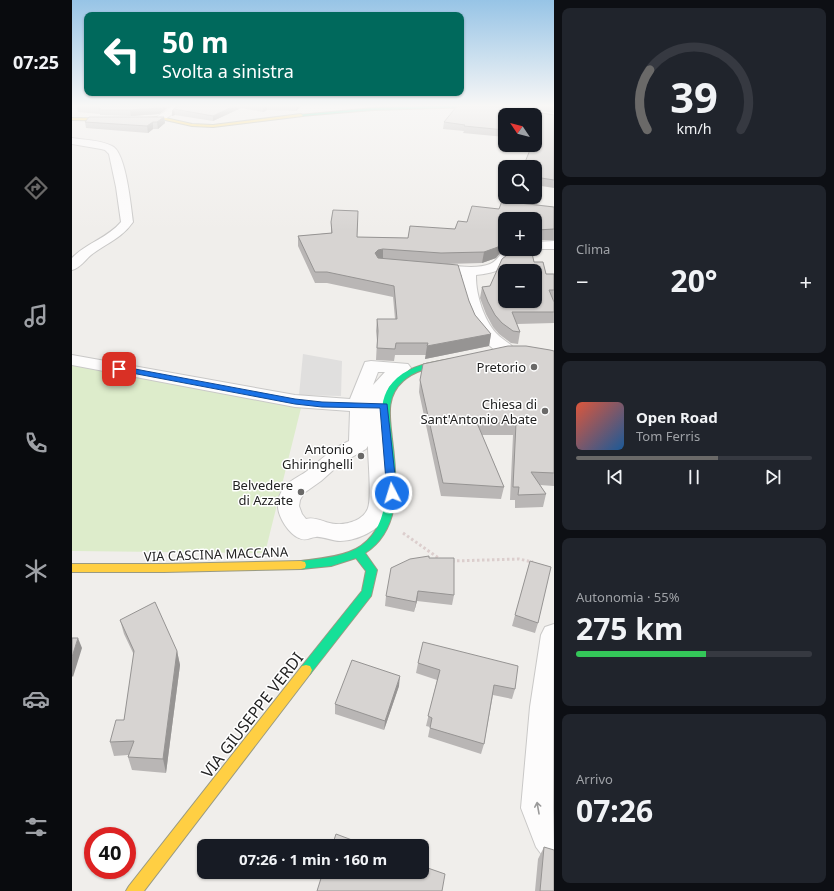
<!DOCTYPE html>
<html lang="it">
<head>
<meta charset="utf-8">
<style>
	body { margin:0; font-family:"Noto Sans",sans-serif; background:#20242c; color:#f1f3f6; height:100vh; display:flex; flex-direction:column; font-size:15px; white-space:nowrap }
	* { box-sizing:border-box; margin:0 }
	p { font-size:13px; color:#9ea1a6 }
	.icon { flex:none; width:22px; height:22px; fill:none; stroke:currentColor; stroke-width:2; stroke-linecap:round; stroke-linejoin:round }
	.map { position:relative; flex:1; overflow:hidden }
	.side { display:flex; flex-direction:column; gap:8px; padding:8px; background:#0d0f14; width:280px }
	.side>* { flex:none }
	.top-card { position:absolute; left:12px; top:12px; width:380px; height:84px; border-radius:8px; box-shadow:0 1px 3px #0004; background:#00695c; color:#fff; overflow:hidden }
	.needle { width:26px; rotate:305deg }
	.buttons { position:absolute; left:426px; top:108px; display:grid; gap:8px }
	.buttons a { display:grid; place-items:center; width:44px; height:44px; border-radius:8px; background:#171b24; box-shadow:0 1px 3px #0004; font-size:20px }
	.speed { position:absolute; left:12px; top:827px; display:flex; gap:8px; font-size:20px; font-weight:700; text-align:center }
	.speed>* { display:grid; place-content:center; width:52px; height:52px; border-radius:50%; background:#171b24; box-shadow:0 1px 3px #0004; line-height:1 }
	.speed .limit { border:6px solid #d22; background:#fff; color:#111 }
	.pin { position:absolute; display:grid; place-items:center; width:34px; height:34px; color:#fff; margin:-17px; border-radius:8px; box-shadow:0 2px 6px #0006 }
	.me { position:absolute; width:44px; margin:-22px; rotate:355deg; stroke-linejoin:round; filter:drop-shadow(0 0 3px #0008) }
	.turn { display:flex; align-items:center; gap:14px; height:84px; padding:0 12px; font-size:18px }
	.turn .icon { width:52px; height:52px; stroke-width:2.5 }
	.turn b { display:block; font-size:28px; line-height:34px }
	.big { font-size:30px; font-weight:700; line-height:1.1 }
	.side .tile { flex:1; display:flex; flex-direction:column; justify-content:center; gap:6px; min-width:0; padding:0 14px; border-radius:8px; background:#20242c }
	.side .dial { align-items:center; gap:0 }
	.dial svg { height:104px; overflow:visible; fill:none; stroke:#363941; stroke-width:7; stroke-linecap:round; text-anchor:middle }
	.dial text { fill:#f1f3f6; stroke:none }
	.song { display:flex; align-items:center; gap:12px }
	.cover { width:48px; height:48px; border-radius:6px; background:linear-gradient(135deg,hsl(10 70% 55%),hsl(210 70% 35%)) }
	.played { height:4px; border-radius:2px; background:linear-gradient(90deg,#6a6968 60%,#363941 60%) }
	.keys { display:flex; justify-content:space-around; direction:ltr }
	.heat { display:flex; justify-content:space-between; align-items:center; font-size:22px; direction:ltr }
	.charge { height:6px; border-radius:3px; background:linear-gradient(90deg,#34c759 55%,#363941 0) }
	.trip { position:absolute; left:125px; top:839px; width:232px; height:40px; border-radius:8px; background:#171b24; box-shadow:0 1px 3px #0004; font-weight:700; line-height:40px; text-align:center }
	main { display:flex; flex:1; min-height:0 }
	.dock { display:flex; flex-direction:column; width:72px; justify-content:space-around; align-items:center; background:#090b0e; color:#9ea1a6 }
	.dock .icon { width:28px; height:28px }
	.dock .active { color:#6a6968 }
	.dock b { font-size:18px; color:#f1f3f6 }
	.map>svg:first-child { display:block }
</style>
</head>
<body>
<main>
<nav class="dock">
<b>07:25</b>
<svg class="icon active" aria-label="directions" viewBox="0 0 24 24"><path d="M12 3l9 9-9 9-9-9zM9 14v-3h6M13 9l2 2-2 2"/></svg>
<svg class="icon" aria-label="music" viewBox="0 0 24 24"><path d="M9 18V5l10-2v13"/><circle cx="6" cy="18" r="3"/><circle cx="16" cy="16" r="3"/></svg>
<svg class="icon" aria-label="phone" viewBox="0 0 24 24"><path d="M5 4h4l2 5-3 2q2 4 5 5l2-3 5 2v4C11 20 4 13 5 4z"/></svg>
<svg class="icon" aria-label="climate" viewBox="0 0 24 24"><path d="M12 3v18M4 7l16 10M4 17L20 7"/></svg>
<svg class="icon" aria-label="car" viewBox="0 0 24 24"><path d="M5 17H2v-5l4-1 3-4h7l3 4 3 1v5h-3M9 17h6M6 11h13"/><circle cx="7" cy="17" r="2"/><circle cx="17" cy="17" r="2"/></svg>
<svg class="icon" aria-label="filters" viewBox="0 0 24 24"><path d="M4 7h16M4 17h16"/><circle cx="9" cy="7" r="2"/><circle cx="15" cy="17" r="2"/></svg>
</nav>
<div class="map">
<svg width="482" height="891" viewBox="0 0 482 891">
	<rect width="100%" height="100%" fill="#f0eeeb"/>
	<path fill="#ddeccb" d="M0 365 229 408 193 553 0 551Z"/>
	<path fill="#e0dfde" d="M231 354 270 361 269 396 227 395Z"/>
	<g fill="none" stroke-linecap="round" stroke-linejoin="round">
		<defs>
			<path id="street" d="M103 105H113L92 120H86L84 118 86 116Z
				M0 138C12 140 29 140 40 146 54 152 59 207 61 222 50 238 35 243 19 255 13 260 8 268 0 270V258C14 243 36 238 49 222L44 187 37 154 33 150 29 149 0 144Z
				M482 241V249H459H463V242Z
				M433 248V249H446C434 268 427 273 404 275V277C404 295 412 320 424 333 430 340 439 343 443 350L441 354C412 361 385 298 390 275L356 271 354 268 356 265 361 264C376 265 405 270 418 264 425 261 429 254 433 248Z
				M0 355 223 395 278 399 293 362 299 361 336 364 339 368 317 387 313 399 319 499C319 525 291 540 268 541 260 541 249 536 244 537 238 537 234 542 227 538 217 534 206 517 206 506 205 500 208 494 211 489 217 480 227 477 235 471 250 459 259 449 277 441L278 411 223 407 0 365ZM306 372H313L301 385ZM296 446C296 460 300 497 296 508 292 520 275 525 264 524 254 524 244 516 234 519L230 514 227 506 228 500 232 493 249 481 268 464 294 449Z
				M482 624 481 808 482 859 470 855 464 847 449 808 458 707 469 635 473 627Z"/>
			<path id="fast" d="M390 105H408L418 107 416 108 403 107 301 110 229 116 227 115 301 108Z
				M379 359 383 361 382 363C364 367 345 368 331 381 313 397 318 418 320 439 325 478 331 529 293 553L305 570 299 596 238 674 234 675 230 674 228 670 230 666 290 591 294 571 284 558 259 566 229 569 225 568 224 565 225 562 229 561C245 559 261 558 277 552 323 535 315 476 311 437 309 414 307 394 325 378 340 365 361 362 379 359Z"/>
			<path id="slow" d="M229 114 231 116 141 127 120 126 89 119 59 121 0 120V118L59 119 89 117 120 124 141 125Z
				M229 561 233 562 234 565 233 568 229 569 92 572H0V564H92Z
				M234 665 238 666 240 670 238 674 72 891H54L57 886 230 666Z"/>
		</defs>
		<use href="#street" stroke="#c9c8c7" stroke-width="2"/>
		<use href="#fast" stroke="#999a82" stroke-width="2"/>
		<use href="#slow" stroke="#999a82" stroke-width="2"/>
		<path stroke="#dccecd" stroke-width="3" stroke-dasharray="2.5 2.5" stroke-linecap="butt" d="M331 533 368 559
			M380 561 447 559 461 562"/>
		<use href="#street" fill="#fdfcfc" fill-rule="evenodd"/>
		<use href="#fast" fill="#16e098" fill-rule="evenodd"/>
		<use href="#slow" fill="#ffcf43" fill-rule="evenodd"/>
	</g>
	<path fill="#b9b6b5" d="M8 105H100L87 114 59 116 28 115V114L6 112 5 107Z
		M107 105H230L224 111 195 110 191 112 169 108 141 121 103 115 100 116V111Z
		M430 105H482V113L463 110 464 112 482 115V188L463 185V115H433V137L391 133 392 131 371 129 372 122 446 110H462Z
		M92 117 93 123 86 129H81L76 133 14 128 13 122Z
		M482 207V240H463V219H433V247L424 258 410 263 375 264 397 301 403 315 419 334 417 346 353 359 354 355H323L322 361 304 360 305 341 304 331 305 319H323L321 297 255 283H243L226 246V236L259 233V222L285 237 336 238 383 229 395 222 427 209Z
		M440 251 462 262 474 274H482V323L445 324 448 332 446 344 439 343 427 334 421 327 414 314 408 298 410 287 418 286Z
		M482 351V486L468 485 474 494 471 507 443 508V500H438L441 435H410L432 487 429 499 369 496 347 392 348 380Z
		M357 558 382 595 380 605 345 601 342 612 313 606 314 596Z
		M458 561 466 623 463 633 440 626Z
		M48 620 105 651 108 665 94 773 60 770 56 757V755L42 756 38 742 52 720 62 655 52 634Z
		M346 663 443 689 440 699 421 695 412 744 409 754 356 737 358 727 354 726 365 680 344 673Z
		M327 686 312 730 263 714V704Z
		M472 847 482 891H463L466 859Z"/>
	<path fill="#969493" d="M91 105H100L87 114 59 116 58 110Z
		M164 105H169V108L141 121V116Z
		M193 105H195V110L191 112V106Z
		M224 105H230L224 111Z
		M102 109 103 115 100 116V111Z
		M92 117 93 123 86 129 85 122Z
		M81 122V129L76 133 75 126Z
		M433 238V247L424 258 410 263 412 252Z
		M311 249V260L306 261 303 253 306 250Z
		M419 334 417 346 353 359 355 346Z
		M346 591 345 601 342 612 344 602Z
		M6 638 10 648 1 677 0 676V657Z
		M105 651 108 665 94 773 91 759Z
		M328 676 327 686 312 730 313 721Z"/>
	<path fill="#d7d4d2" stroke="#969493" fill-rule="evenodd" d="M8 105H91L86 108 58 110H27L28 108 5 107Z
		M107 105H164L141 116 102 109 100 111Z
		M386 105H412L446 110H463L464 112 482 115V180L463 177V167H451L460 145H463V136L464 133H463V115H433V130L392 126 393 125 372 122Z
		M17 117H92L85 122H81L75 126 13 122Z
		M430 201 482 207V229L465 230 464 233H463V219H433V238L426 247 412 252 369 253 311 249 306 250 303 253 306 258 386 265 397 301 403 315 419 334 355 346 356 343H324L323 349 305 348 306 331 305 319H325L322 286 255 272H243L226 236 260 233 259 222 261 210 286 211 285 237 336 238 338 226 383 229 386 221 395 222 400 206 427 209Z
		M442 249H459L462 262H471L474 274H482V290H477L482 302V312H440L448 332 441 331 430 323 423 315 416 302 410 287 418 286 430 259 440 251ZM433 271H463V301H433Z
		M436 346H454L478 350 482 351V473L459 472 474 494 446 495 447 487H441L444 423H405L432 487 371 483 348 380 351 364Z
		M357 556V558H382V595L346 591 344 602 314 596 319 568 338 559Z
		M458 561 479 567 466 623 443 615Z
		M83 602 105 651 91 759 56 757 62 741 38 742 44 720H52L62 651 48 620Z
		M0 638H6L0 657Z
		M351 642 446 666 443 689 422 685 412 744 358 728 360 718 356 716 368 670 346 663Z
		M280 660 328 676 313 721 263 704Z
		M264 834 296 846H260Z
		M472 847 482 850V891H468Z
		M350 866 373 874 370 891H245L251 872H350Z"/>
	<defs><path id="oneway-shaft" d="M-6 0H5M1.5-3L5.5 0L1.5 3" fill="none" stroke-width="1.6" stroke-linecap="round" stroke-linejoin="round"/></defs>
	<use stroke="#9a9a9a" href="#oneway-shaft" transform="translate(466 808) rotate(-100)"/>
	<linearGradient id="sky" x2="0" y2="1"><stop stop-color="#97c4e6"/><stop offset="0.46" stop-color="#f8f7f6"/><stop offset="1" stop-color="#f8f7f6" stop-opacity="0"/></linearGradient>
	<rect width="482" height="230" fill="url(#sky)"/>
	<path fill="#1a73e8" stroke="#114b97" d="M47 366 223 399 250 402 315 404 325 493 320 496 315 493 308 408 250 407 223 404 44 370 43 369Z"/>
	<g fill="#6a6968" stroke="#fff" stroke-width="1.5">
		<circle cx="462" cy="367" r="4"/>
		<circle cx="473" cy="411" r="4"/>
		<circle cx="289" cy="456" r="4"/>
		<circle cx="229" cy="492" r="4"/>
	</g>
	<g text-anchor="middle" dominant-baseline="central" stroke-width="3" stroke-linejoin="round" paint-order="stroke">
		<g font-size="13" fill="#222" stroke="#fff" text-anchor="end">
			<text x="454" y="367">Pretorio</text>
			<text x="465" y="404">Chiesa di<tspan x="465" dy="15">Sant'Antonio Abate</tspan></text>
			<text x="281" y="449">Antonio<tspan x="281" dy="15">Ghiringhelli</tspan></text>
			<text x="221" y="485">Belvedere<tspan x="221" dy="15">di Azzate</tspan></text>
		</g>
		<g font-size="13" fill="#222" stroke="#fff">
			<text transform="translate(144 554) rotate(-2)">VIA CASCINA MACCANA</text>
		</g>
		<g font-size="16" fill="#222" stroke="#fff">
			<text transform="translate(180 715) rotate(-52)">VIA GIUSEPPE VERDI</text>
		</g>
	</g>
</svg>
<div class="buttons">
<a><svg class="needle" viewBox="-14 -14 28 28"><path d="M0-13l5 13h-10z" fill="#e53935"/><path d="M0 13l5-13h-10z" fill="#9ea1a6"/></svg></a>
<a><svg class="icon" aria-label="search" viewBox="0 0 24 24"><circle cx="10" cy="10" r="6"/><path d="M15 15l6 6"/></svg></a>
<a>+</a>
<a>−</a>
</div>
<div class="speed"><div class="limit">40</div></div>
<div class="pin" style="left:47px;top:369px;background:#d93025"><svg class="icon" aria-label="arrive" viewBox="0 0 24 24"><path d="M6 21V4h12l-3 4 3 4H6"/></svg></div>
<svg class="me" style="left:320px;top:493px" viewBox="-20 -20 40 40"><circle r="17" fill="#1a73e8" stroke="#fff" stroke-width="3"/><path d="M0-11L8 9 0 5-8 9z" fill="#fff"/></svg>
<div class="trip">07:26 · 1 min · 160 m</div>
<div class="top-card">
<div class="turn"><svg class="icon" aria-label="left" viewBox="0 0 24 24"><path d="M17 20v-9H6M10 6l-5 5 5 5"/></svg><div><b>50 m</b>Svolta a sinistra</div></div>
</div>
</div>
<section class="side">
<div class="tile dial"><svg viewBox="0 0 100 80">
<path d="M14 69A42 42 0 1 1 86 69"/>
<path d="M14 69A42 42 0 0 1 16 23" stroke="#6a6968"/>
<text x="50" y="56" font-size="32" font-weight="700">39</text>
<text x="50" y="72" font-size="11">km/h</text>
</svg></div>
<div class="tile"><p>Clima</p>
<div class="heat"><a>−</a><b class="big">20°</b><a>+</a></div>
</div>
<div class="tile">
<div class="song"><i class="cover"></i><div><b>Open Road</b><p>Tom Ferris</p></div></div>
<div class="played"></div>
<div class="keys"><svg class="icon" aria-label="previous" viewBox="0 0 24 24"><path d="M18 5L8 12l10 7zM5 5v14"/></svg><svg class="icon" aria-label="pause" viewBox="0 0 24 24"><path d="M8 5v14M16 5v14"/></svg><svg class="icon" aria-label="next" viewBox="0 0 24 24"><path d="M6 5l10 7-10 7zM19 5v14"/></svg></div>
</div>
<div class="tile"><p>Autonomia · 55%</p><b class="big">275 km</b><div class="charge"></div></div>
<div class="tile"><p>Arrivo</p><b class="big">07:26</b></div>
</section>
</main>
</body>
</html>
